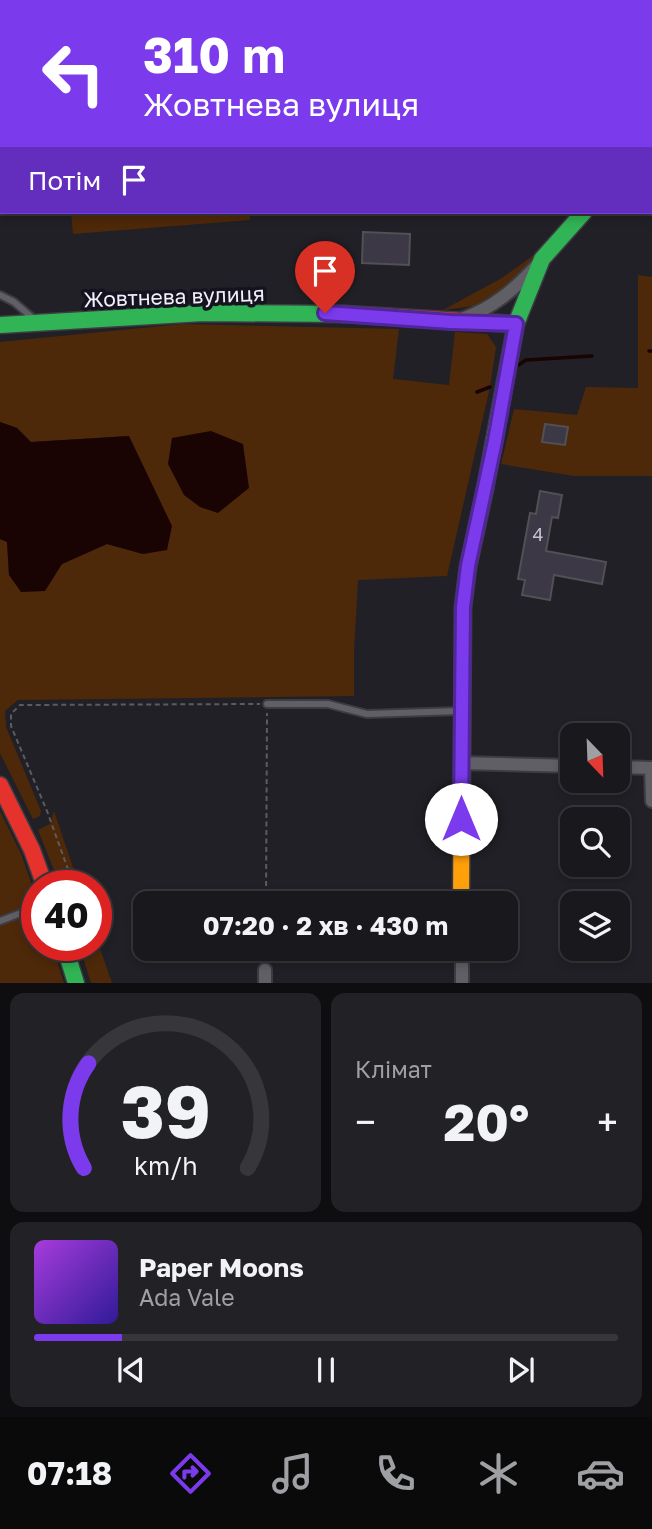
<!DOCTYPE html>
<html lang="uk">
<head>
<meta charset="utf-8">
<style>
	body { margin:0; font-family:"Golos Text",sans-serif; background:#222125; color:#f1f3f6; height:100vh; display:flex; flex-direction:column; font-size:26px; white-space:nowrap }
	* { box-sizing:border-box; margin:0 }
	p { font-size:23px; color:#9fa0a3 }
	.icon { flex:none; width:38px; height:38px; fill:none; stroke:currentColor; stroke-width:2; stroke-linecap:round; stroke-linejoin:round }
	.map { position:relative; height:983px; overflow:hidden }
	.details { display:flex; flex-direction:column; gap:10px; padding:10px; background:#0e0d0f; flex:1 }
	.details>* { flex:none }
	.hud { position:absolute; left:0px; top:0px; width:653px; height:214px; box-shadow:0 4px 10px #0003,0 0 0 2px #37373b; background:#7c3aed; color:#fff; overflow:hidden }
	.needle { width:46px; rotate:157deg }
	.fabs { position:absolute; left:560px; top:723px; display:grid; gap:14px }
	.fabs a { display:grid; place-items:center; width:70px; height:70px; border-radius:14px; background:#19181c; box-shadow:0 4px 10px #0003,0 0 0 2px #37373b; font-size:35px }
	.speed { position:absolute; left:21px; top:870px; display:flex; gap:14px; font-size:35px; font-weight:700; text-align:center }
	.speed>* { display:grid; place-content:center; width:91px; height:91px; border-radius:50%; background:#19181c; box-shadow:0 4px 10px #0003,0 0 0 2px #37373b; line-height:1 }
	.speed .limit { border:10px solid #d22; background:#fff; color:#111 }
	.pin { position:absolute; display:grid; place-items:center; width:60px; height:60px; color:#fff; margin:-72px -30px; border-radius:50% 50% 50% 0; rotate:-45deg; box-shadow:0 0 7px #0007 }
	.pin .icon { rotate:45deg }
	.me { position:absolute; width:77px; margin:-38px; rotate:0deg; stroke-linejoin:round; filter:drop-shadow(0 0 5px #0008) }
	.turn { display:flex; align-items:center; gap:24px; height:147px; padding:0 28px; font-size:32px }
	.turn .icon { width:91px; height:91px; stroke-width:2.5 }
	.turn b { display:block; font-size:49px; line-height:60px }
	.then { display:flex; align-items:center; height:66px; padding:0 28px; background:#0003; gap:14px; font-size:26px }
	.big { font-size:52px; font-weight:700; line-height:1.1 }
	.details .tile { flex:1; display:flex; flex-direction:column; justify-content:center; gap:10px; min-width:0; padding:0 24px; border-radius:14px; background:#222125 }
	.details .dial { align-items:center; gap:0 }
	.dial svg { height:182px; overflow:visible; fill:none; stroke:#37373b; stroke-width:7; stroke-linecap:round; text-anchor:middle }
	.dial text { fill:#f1f3f6; stroke:none }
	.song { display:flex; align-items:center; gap:21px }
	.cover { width:84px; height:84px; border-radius:10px; background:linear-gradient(135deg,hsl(280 70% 55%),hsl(250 70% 35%)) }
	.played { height:7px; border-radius:4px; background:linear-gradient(90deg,#7c3aed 15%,#37373b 15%) }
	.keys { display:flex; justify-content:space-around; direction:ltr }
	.heat { display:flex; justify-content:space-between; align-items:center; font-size:38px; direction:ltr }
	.details .tiles { flex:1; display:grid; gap:10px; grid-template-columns:1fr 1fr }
	.tile:last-child { grid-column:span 2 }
	.trip { position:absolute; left:133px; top:891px; width:385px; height:70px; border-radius:14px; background:#19181c; box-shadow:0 4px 10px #0003,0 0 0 2px #37373b; font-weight:700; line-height:70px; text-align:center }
	.tab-bar { display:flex; height:112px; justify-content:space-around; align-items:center; background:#0a0a0b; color:#9fa0a3 }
	.tab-bar .icon { width:49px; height:49px }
	.tab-bar .selected { color:#7c3aed }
	.tab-bar b { font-size:32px; color:#f1f3f6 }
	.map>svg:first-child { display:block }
</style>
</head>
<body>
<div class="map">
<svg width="652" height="983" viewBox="0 0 652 983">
	<rect width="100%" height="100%" fill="#212026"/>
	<path fill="#4e2909" d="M0 0H598L599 2H2L0 211Z
		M71 212H249L250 220 73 234Z
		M538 252 509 285 474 306 443 310 502 278Z
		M638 275 652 277V476H574L501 464 514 409 577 415 586 387 638 388Z
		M182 324 399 329 393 379 449 385 455 332 487 334 496 347 490 387 447 576 358 580 354 650V696L18 700 5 711 6 727 41 811 40 816 33 819 0 753V539L7 542 9 575 62 564 107 544 143 554 129 436 31 442 17 428 0 422V342Z
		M0 811 21 854 37 899V945H52L64 983H0Z
		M54 811 79 885H60L38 830 50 824Z
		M96 937 112 983H91L79 945H96Z"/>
	<path fill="#190303" d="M0 422 17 428 31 442 129 436 172 526 167 550 143 554 107 544 62 564 45 591 21 592 9 575 7 542 0 539Z
		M211 431 243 444 249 488 218 513 200 507 184 495 168 464 172 438Z"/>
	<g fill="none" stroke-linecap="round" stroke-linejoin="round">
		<path stroke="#190303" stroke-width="3.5" d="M649 351H652
			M515 367 526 360 592 356
			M477 392 490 387"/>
	</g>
	<path fill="#3c3846" stroke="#515055" stroke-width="2" d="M363 232 410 234 409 265 362 263Z
		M545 424 568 427 565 445 542 442Z
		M540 491 562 495 558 518 552 517 546 551 606 562 602 584 554 575 550 600 522 595 525 580 518 579 530 513 536 514Z"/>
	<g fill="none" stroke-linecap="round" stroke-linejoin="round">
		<defs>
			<path id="lane" d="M0 295 14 302 35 320
				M267 704H328L367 714 460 711
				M0 921 37 907"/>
			<path id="street" d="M651 141 652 140
				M462 319C493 308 515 289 537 265
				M461 763 572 766
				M618 767 652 768
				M651 768 652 801
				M462 948V983
				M265 983V970"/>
			<path id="fast" d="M0 325 203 313 344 314
				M485 489 516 324 542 259 584 212
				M64 945 76 983"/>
			<path id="slow" d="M461 903 463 607 468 567 485 489"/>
			<path id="jam" d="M344 314 516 324
				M0 785 32 850 45 886"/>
		</defs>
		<use href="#lane" stroke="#3d3c42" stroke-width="10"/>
		<use href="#street" stroke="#3d3c42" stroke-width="16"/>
		<use href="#fast" stroke="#3d3c42" stroke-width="19"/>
		<use href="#slow" stroke="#3d3c42" stroke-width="19"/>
		<use href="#jam" stroke="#3d3c42" stroke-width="19"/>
		<path stroke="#5c5c60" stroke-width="2" stroke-dasharray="5 3.5" stroke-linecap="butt" d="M74 886 47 811 11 726V714L20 705 260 704
			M266 903 267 713
			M265 958V948"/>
		<use href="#lane" stroke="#605f65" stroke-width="6"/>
		<use href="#street" stroke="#605f65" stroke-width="12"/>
		<use href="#fast" stroke="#30b455" stroke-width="16"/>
		<use href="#slow" stroke="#ff9f0a" stroke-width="16"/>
		<use href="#jam" stroke="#e5322d" stroke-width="16"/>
	</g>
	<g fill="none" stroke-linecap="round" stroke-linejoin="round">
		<defs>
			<path id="route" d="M325 313 451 322 516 324 495 441 468 566 463 607 461 819"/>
		</defs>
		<use href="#route" stroke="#51269a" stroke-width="18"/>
		<use href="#route" stroke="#7c3aed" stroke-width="12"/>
	</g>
	<g text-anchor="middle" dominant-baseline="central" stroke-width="7" stroke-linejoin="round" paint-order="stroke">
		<g font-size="18" fill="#c4c2cd">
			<text x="538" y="534">4</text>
		</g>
		<g font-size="21" fill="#f2f0fa" stroke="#161320">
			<text transform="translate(174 296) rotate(-2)">Жовтнева вулиця</text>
		</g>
	</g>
</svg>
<div class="fabs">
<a><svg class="needle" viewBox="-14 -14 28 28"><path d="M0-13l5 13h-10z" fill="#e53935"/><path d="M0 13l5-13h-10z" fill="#9fa0a3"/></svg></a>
<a><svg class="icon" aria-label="search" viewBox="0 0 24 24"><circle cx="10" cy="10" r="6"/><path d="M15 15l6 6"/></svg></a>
<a><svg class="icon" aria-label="layers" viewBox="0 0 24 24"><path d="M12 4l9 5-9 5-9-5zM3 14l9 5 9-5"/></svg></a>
</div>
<div class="speed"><div class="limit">40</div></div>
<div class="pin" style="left:325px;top:313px;background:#d93025"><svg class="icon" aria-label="arrive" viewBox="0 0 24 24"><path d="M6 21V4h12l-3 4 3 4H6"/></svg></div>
<svg class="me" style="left:461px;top:819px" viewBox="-20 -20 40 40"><circle r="19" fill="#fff"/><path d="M0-13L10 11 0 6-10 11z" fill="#7c3aed"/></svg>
<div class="trip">07:20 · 2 хв · 430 m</div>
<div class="hud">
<div class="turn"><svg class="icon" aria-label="left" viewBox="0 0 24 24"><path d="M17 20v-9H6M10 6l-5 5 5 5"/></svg><div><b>310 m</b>Жовтнева вулиця</div></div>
<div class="then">Потім<svg class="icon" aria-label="arrive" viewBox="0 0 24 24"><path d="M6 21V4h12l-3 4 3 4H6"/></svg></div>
</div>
</div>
<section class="details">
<div class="tiles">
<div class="tile dial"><svg viewBox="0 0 100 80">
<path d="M14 69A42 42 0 1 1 86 69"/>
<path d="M14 69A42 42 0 0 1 16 23" stroke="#7c3aed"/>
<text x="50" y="56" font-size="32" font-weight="700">39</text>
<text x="50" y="72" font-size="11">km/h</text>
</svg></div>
<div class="tile"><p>Клімат</p>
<div class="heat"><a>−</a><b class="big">20°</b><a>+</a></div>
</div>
<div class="tile">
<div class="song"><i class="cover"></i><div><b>Paper Moons</b><p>Ada Vale</p></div></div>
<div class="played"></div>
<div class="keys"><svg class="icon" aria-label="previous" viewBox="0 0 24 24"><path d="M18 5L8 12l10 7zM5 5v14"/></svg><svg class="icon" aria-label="pause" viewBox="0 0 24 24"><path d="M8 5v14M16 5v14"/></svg><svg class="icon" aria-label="next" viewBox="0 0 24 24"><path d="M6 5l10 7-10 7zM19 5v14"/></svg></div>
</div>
</div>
</section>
<nav class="tab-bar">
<b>07:18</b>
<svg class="icon selected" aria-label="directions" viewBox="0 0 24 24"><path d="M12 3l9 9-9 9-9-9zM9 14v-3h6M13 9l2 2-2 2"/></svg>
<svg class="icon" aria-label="music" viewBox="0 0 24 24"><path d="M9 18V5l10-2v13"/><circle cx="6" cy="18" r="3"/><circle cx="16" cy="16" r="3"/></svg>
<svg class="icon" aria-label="phone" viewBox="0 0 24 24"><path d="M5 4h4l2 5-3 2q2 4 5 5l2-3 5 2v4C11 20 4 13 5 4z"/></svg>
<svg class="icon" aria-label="climate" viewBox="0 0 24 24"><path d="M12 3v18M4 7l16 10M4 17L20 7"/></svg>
<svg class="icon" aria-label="car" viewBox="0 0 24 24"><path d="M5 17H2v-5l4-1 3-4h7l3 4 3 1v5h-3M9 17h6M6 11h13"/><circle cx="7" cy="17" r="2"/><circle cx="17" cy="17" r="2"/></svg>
</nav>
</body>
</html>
